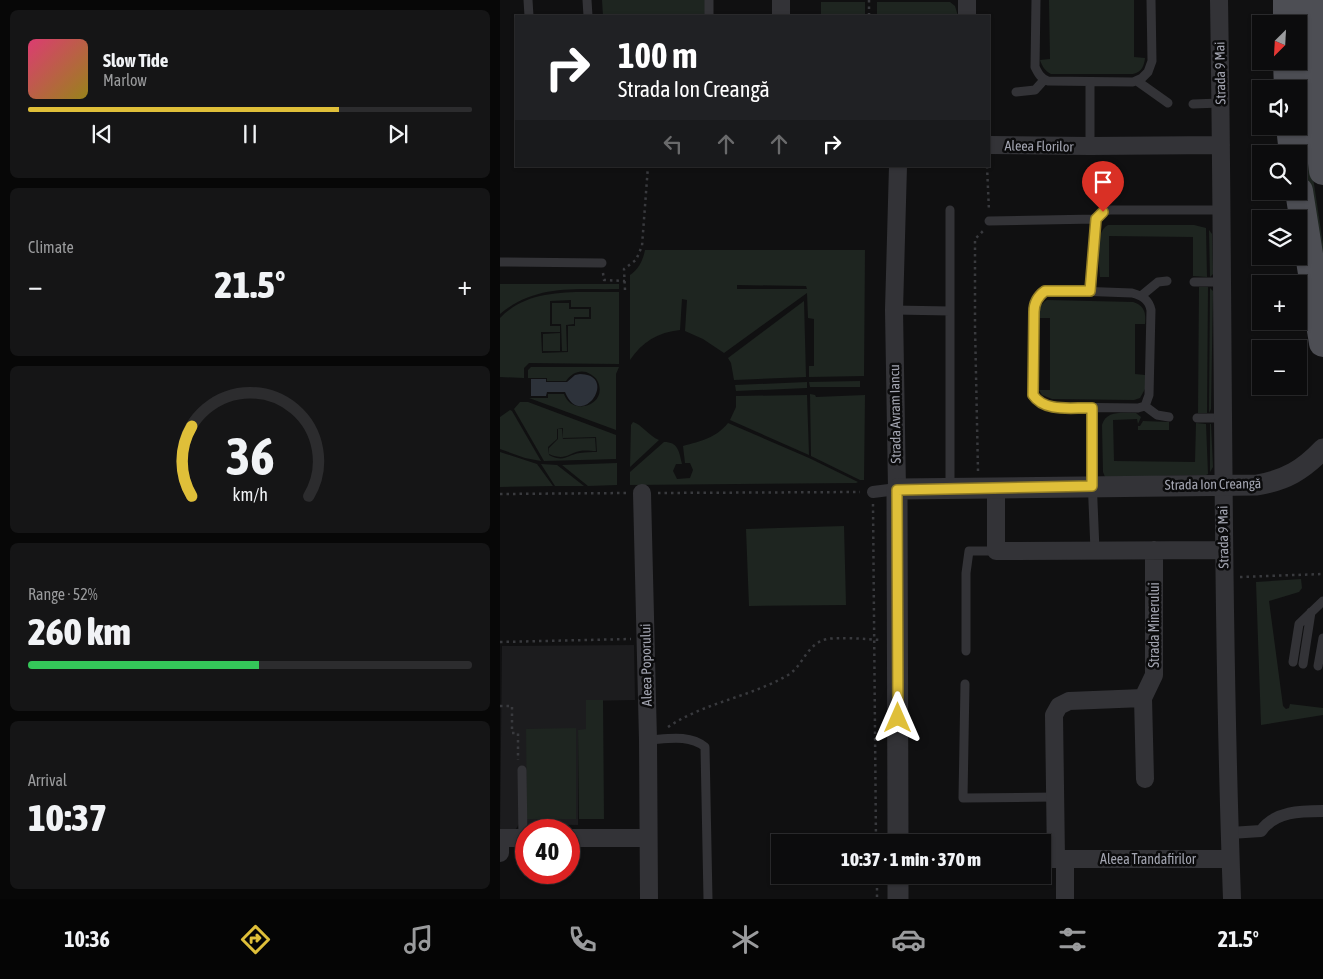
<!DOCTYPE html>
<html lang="en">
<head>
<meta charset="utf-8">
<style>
	body { margin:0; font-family:"Asap Condensed",sans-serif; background:#151516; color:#f1f3f6; height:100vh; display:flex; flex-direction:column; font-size:19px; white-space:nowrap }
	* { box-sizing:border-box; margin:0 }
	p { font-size:16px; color:#9a9b9d }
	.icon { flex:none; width:28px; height:28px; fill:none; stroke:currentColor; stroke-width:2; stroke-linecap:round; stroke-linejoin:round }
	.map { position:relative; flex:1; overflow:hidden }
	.drawer { display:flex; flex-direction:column; gap:10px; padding:10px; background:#070707; width:500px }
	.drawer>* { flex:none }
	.guide { position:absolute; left:15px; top:15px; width:475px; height:152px; border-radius:0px; box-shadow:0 1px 4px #0004,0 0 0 1px #2c2c2e; background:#202124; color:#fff; overflow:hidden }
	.needle { width:32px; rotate:204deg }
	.tools { position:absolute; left:752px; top:15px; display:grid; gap:10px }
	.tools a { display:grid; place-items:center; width:55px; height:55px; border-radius:0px; background:#0c0c0d; box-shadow:0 1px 4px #0004,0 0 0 1px #2c2c2e; font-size:25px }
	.speed { position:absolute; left:15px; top:819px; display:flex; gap:10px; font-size:25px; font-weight:700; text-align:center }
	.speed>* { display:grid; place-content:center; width:65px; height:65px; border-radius:50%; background:#0c0c0d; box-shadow:0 1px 4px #0004,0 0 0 1px #2c2c2e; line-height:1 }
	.speed .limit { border:8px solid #d22; background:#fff; color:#111 }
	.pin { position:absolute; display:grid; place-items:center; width:42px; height:42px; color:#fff; margin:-51px -21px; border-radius:50% 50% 50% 0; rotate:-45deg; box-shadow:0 0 5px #0007 }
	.pin .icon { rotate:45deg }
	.me { position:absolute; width:55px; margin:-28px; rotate:0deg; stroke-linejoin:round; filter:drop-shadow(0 0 4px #0008) }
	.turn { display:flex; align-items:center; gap:18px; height:105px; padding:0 20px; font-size:22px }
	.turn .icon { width:65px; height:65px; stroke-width:2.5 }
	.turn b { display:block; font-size:35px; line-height:42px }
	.lanes { display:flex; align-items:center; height:48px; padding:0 20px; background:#0003; justify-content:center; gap:25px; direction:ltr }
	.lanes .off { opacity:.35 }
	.big { font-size:38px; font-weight:800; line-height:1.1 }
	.drawer .widget { flex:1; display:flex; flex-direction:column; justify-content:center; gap:8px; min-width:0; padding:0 18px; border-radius:8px; background:#151516 }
	.drawer .dial { align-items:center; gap:0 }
	.dial svg { height:130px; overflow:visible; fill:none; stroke:#2c2c2e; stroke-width:7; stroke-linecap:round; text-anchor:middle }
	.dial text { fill:#f1f3f6; stroke:none }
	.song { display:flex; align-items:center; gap:15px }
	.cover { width:60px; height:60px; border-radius:8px; background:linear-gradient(135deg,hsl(340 70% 55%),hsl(50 70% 35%)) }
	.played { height:5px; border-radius:2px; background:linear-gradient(90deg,#dfbf39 70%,#2c2c2e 70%) }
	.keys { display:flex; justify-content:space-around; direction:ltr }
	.heat { display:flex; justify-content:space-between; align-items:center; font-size:28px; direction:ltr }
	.charge { height:8px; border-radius:4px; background:linear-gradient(90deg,#34c759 52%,#2c2c2e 0) }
	.trip { position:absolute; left:271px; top:834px; width:280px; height:50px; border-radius:0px; background:#0c0c0d; box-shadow:0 1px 4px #0004,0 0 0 1px #2c2c2e; font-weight:800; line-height:50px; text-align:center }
	.menu { display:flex; height:80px; justify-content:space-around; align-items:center; background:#050505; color:#9a9b9d }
	.menu .icon { width:35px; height:35px }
	.menu .on { color:#dfbf39 }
	.menu b { font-size:22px; color:#f1f3f6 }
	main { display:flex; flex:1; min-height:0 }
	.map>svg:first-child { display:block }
</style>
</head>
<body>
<main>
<section class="drawer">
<div class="widget">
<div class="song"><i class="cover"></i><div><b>Slow Tide</b><p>Marlow</p></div></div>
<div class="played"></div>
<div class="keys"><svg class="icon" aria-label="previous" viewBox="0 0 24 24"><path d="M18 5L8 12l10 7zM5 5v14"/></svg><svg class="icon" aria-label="pause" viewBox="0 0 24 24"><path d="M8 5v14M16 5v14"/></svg><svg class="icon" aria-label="next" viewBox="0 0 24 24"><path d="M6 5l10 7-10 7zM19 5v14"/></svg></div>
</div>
<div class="widget"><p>Climate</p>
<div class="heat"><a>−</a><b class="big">21.5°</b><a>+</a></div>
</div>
<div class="widget dial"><svg viewBox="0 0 100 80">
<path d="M14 69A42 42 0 1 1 86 69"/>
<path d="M14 69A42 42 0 0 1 14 26" stroke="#dfbf39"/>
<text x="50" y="56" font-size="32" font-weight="700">36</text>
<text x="50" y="72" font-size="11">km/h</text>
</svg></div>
<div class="widget"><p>Range · 52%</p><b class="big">260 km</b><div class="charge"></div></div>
<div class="widget"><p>Arrival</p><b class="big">10:37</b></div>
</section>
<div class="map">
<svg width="823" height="899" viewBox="0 0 823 899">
	<rect width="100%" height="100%" fill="#101011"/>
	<path fill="#1c1c1e" d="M134 645 135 700 86 701V730H78V825L19 824 14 832H0L2 646Z"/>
	<path fill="#1e2520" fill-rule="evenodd" d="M102 0H207V16H103Z
		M549 0H634V57L645 58C644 66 642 72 633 74H551C545 71 542 66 540 60L550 59Z
		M321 2H365V16H321Z
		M377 2H450L455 6 458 16H377Z
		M799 24 811 164 823 244V280L800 129Z
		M608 225H694L706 228 707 277 693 276V237L609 236V277H600C599 263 594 232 608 225Z
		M709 230 712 234 713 274 710 277Z
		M145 250H365L364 376 309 377V366H314V319L308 318 307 293 224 353 203 339 185 331 187 300 182 299 180 330C158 332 142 342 130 360V275C139 269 143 260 145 250ZM237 285 306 286 307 289H237Z
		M0 284H119V289C75 290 36 284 0 314Z
		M699 287H708L707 413H698Z
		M710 288 713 291 711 409 709 413Z
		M119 292V364L29 363 24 368V378L0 377V318C30 286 79 293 119 292ZM71 300V307H91V319H75V326H68V352L42 353 41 332H60V326H50V301Z
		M547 300 633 302C645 306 646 313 645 324H635V374L645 375V389L640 398 634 400 552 399 542 395 539 390H550V318H538C538 310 540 304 547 300Z
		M304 301 306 377 234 380 231 363 228 358Z
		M52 303H69V309H89V317H74V324L66 325 67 351H62L61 324H52Z
		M60 333V351H43V334Z
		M31 367H119L116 374V430L29 398H48V394H64C72 417 108 405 98 382 96 377 91 374 86 372 78 370 71 374 66 381H47V378H28V370Z
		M360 381V387H310L309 382Z
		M307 382V388L236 391 235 385Z
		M310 394 315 395 316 397 365 395 364 480H360L311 456Z
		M307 395 309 455 230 420 236 407V396Z
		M20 402H28L116 435V459L44 461 14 409ZM57 429 63 428V438L96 437 97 452C92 452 86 452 80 453 66 455 65 463 49 455L48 447 57 439Z
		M10 410 12 411 41 461 25 458 0 449V417Z
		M636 413 641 417 638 424 637 419 613 420 614 461 695 462 696 423 706 424 708 474 706 475 605 477 603 472 602 425C606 410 623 413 636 413Z
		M643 421 669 422V430H638V426H640Z
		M133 422C141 424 149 436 159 440L130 467 131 425Z
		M228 423 309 458 358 482 356 483 130 485V472L164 442C178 442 179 451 182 464H176L173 471 177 479 190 478 193 470 190 463H185L183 446C201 441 216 438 228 423Z
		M710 424H711L713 467 710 472Z
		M58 429H62L63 439 95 438 96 451C91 451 85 450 80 451 67 454 65 461 49 454V448L58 439Z
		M0 452 37 464 53 486 0 487Z
		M117 463V485L88 486 62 465Z
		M41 464 57 465 84 486H55Z
		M344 526 346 605 249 606 246 529Z
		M801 579 802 588 799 592 769 601 783 706 786 709 789 708 790 704 823 708V715L761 725 756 582Z
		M86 700H103L104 819H79L78 730 86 729Z
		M76 728V819H27L26 729Z"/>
	<path fill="#2d323a" d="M80 374C120 375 81 432 65 392H47L46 396H31V379H46V382H67L75 375Z"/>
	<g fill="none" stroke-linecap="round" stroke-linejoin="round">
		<path stroke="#393a3e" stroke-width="2.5" stroke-dasharray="2.5 4" stroke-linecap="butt" d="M369 0V16
			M487 166 489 211
			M103 273 104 280 125 281
			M125 290 124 269 136 260 142 246 148 166
			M478 471 475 326V239L484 230
			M158 493 360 492
			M0 494 127 493
			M373 504 376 842
			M740 577 823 574
			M0 642 131 639
			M0 706H12V733H18V760
			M168 727C205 702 251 697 288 675 304 665 306 644 327 639 340 637 366 639 381 640
			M377 875V899"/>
		<path stroke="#333337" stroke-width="9" d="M28 0 29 16
			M87 0 88 16
			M209 0V16
			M536 0 535 67C538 73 541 79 548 81L633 82 642 78 648 72 652 61 651 0
			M637 81 668 103
			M516 92 535 90 544 80
			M693 104 720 103
			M590 146V82
			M489 221 596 219 603 212 610 210H720
			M0 262 102 263
			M694 282H721
			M550 290 632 293C643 296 649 300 651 310L649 395 645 406 638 408 553 407 540 403 533 395 534 305 542 294Z
			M590 291 596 219
			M641 296 658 282 667 281
			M394 310 450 311
			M645 406 657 415 669 417
			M592 408V478L595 550
			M697 418H722
			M450 488V210
			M466 651V573L469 551H496
			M793 662 799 624 823 601
			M803 664 811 612
			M818 666 823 638
			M465 684 463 798 555 797
			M148 740C167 739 189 734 205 747L208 899
			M22 770 23 838"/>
		<path stroke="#333337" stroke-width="12" d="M373 492 397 489
			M730 833 761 831C775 811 801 811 823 811"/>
		<path stroke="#333337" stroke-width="18" d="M281 0V16
			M467 0V16
			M719 0C724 300 721 599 732 899
			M489 145 590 146 721 145
			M496 487V551L723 550
			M397 489 394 310 398 166
			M142 493 148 740 149 899
			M645 779 643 698 654 675V550
			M69 838H148
			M0 853V838H26
			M542 859H730
			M556 859 554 715 559 706 569 701 643 698
			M565 899V859"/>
		<path stroke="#333337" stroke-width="21" d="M398 842 397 489 757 485C786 480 803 470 823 449
			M398 875V899"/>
		<path stroke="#4d4e54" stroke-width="28" d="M811 0 814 95 823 171
			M787 24V0
			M787 61 788 89
			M790 126 793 154
			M799 191 823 343"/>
	</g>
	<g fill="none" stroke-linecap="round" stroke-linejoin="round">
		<defs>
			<path id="route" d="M398 718 397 490 592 486V408C573 407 545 413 533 395L534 312C534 303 538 296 545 291H590L596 219 603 212"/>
		</defs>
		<use href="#route" stroke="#917c25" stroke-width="12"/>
		<use href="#route" stroke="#dfbf39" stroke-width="9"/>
	</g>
	<g text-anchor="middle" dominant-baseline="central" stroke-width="5" stroke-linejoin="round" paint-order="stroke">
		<g font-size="14" fill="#a2a4b0" stroke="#0b0b0c">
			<text transform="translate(720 73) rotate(-91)">Strada 9 Mai</text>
			<text transform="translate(539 146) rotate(1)">Aleea Florilor</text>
			<text transform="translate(395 414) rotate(-91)">Strada Avram Iancu</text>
			<text transform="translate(713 484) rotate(-1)">Strada Ion Creangă</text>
			<text transform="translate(723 537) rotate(-91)">Strada 9 Mai</text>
			<text transform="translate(654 625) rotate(-90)">Strada Minerului</text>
			<text transform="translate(146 665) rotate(-91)">Aleea Poporului</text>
			<text x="648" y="859">Aleea Trandafirilor</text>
		</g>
	</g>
</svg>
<div class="tools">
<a><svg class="needle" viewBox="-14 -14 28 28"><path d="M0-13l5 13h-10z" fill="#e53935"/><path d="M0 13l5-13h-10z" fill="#9a9b9d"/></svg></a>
<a><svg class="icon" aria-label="sound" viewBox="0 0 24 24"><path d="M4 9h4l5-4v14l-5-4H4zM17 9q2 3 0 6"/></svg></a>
<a><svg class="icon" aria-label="search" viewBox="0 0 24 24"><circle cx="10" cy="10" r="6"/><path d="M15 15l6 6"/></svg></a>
<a><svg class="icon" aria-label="layers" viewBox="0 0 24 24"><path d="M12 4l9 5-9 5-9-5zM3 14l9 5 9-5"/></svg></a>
<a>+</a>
<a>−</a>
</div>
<div class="speed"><div class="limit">40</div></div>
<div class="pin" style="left:603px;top:212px;background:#d93025"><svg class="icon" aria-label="arrive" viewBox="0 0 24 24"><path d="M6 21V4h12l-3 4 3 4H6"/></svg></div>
<svg class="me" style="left:398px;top:718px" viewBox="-20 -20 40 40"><path d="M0-17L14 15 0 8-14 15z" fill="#dfbf39" stroke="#fff" stroke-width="4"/></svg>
<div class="trip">10:37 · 1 min · 370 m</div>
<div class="guide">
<div class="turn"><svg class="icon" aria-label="right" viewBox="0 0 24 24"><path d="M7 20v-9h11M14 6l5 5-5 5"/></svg><div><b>100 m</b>Strada Ion Creangă</div></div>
<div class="lanes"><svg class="icon off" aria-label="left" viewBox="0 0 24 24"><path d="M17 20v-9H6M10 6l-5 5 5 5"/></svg><svg class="icon off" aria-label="ahead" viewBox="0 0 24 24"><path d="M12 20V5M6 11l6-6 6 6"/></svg><svg class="icon off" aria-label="ahead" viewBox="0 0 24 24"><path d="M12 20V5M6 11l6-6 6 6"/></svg><svg class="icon" aria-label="right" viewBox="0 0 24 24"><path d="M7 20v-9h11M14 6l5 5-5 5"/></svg></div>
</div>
</div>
</main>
<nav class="menu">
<b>10:36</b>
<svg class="icon on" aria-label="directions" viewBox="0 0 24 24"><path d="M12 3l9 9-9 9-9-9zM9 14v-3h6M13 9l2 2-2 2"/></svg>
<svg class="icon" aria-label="music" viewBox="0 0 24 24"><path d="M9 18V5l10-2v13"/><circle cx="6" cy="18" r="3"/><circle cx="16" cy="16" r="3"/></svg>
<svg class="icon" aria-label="phone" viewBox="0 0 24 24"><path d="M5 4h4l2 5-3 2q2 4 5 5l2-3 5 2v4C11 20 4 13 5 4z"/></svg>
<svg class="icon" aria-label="climate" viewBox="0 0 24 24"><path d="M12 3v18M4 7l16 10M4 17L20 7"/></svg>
<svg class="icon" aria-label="car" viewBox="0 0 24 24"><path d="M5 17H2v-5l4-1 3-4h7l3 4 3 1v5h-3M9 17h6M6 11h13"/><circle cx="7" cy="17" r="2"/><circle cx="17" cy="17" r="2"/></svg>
<svg class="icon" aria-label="filters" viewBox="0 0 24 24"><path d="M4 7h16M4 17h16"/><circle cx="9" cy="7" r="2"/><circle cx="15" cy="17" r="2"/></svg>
<b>21.5°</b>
</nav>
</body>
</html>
